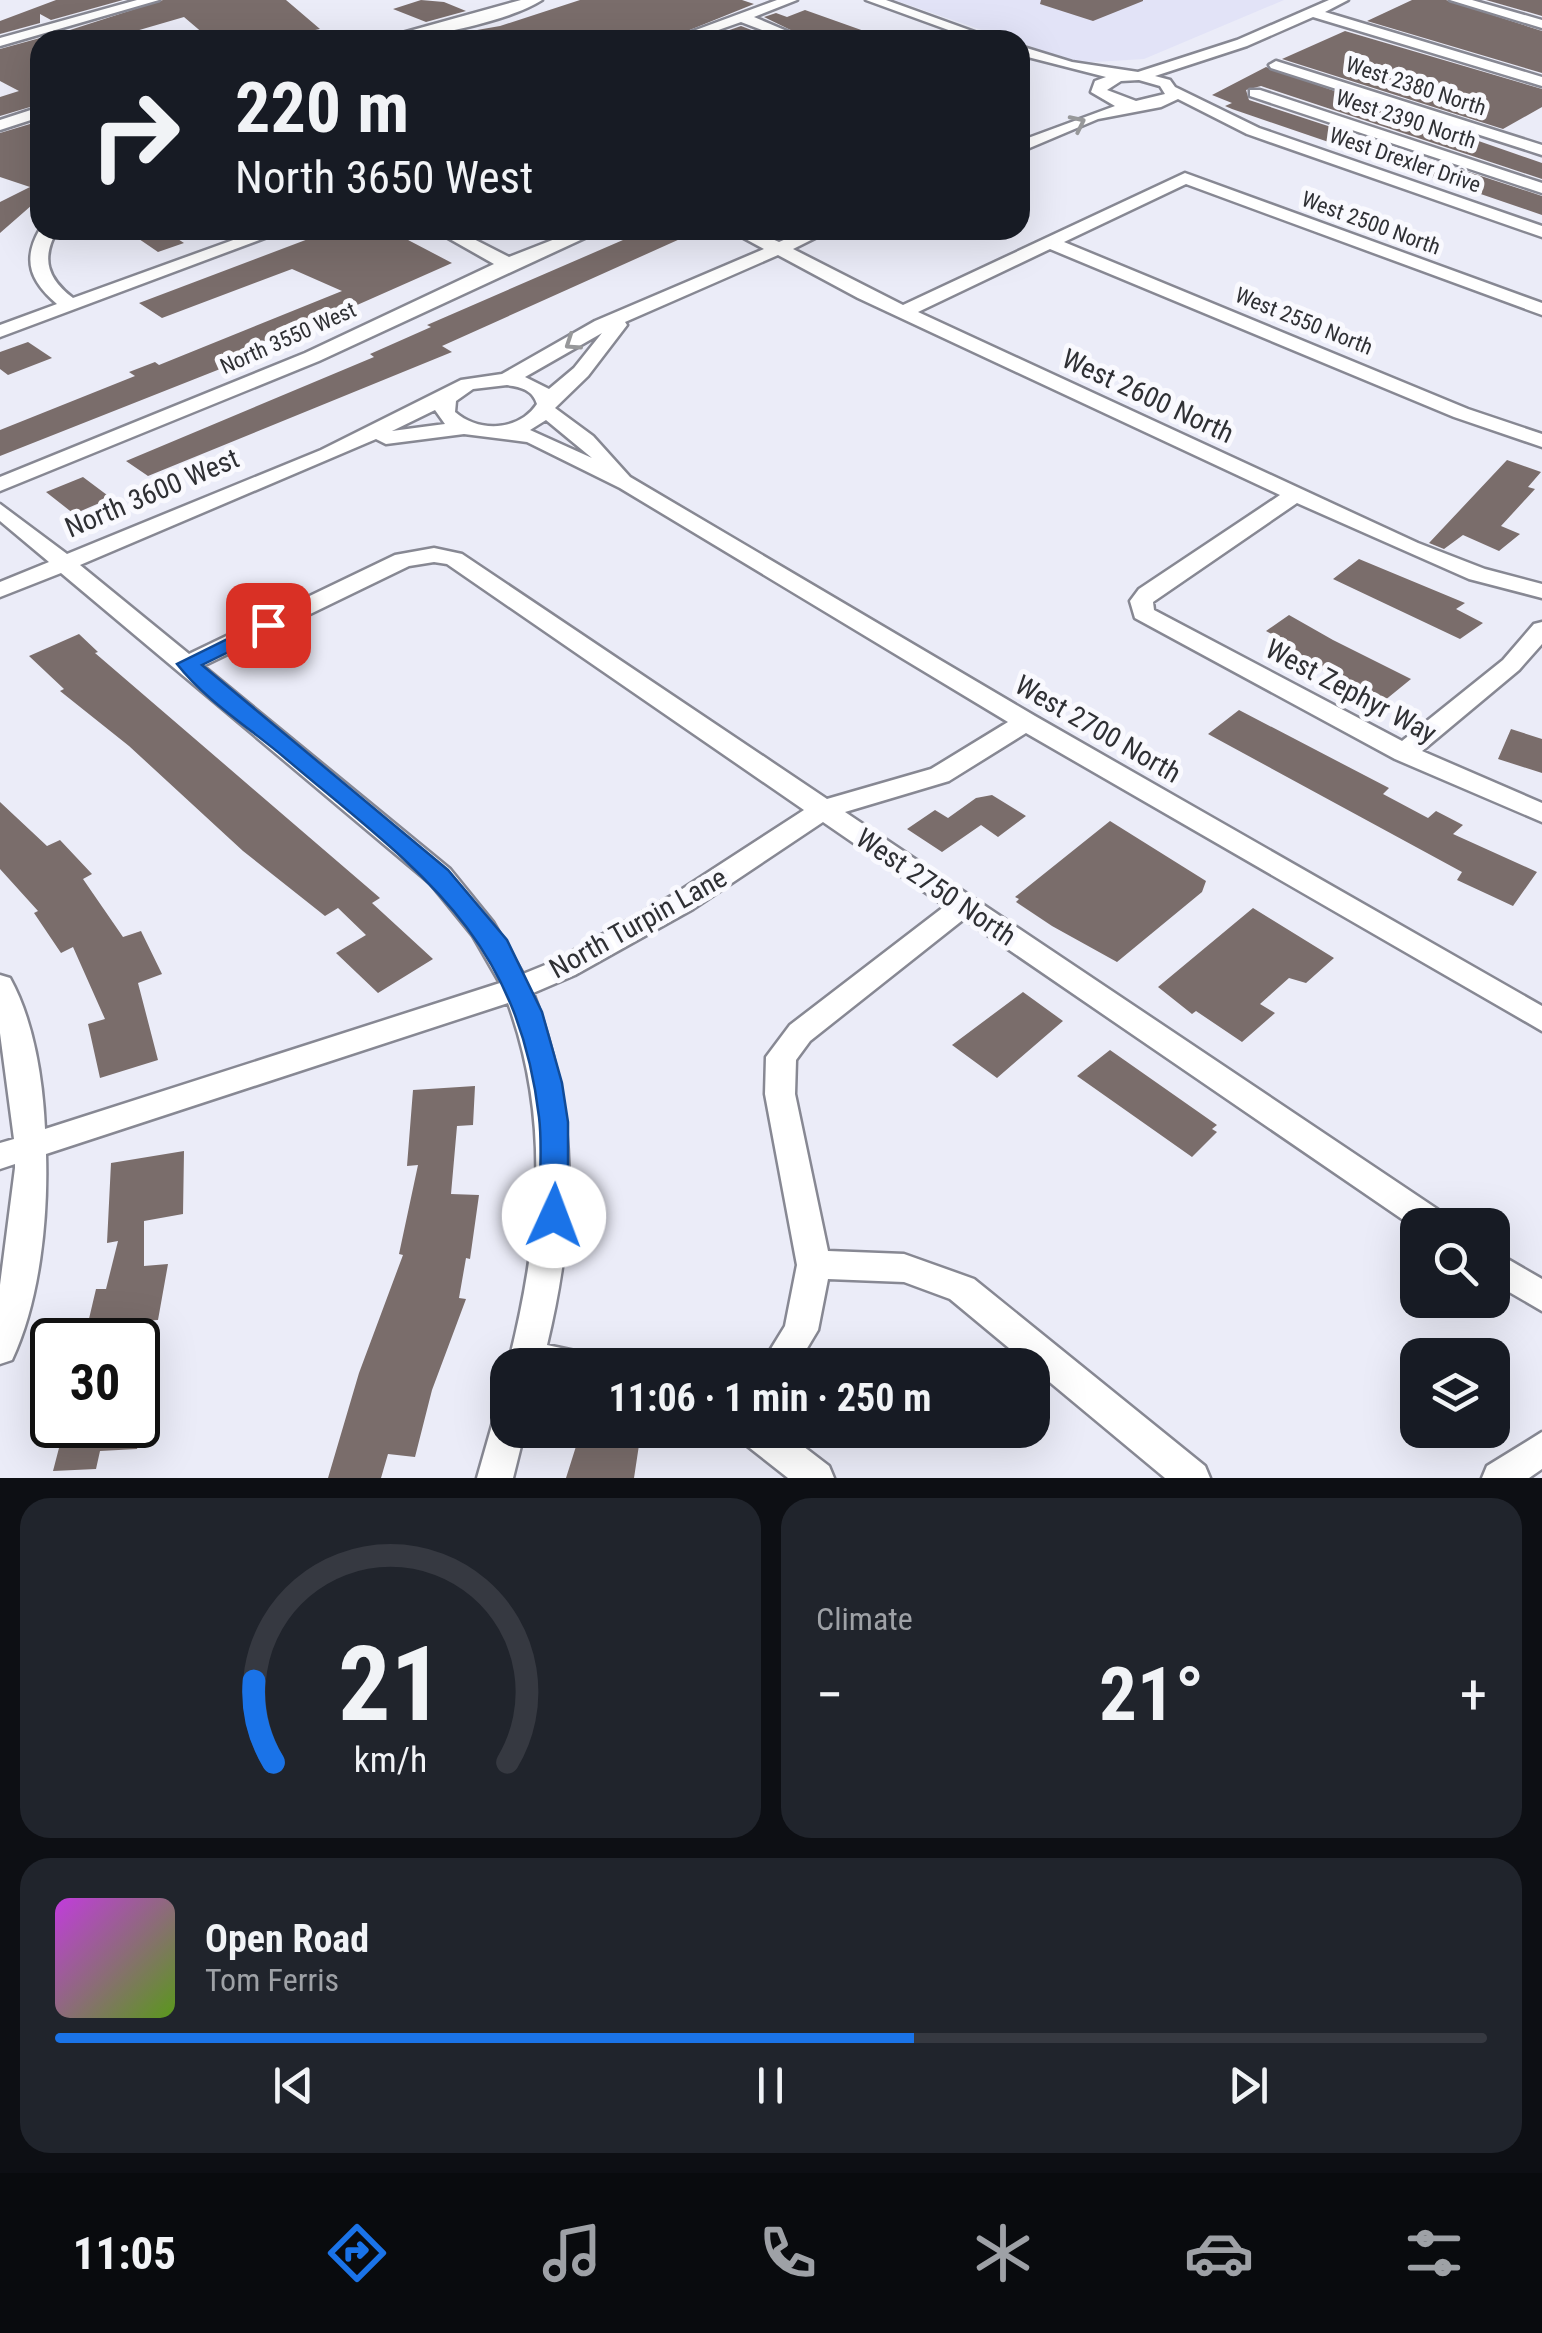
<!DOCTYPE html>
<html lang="en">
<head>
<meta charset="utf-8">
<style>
	body { margin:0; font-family:"Roboto Condensed",sans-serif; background:#20242c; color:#f1f3f6; height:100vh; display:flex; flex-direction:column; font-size:38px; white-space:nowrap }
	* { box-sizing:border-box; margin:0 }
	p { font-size:32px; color:#9ea1a6 }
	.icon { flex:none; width:55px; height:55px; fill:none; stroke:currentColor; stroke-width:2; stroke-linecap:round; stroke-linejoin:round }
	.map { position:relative; height:1478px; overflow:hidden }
	.side { display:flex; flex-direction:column; gap:20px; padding:20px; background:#0d0f14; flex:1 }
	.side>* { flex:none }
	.top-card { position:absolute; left:30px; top:30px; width:1000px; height:210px; border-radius:30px; box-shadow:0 10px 40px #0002; background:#171b24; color:#f1f3f6; overflow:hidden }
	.tools { position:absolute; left:1400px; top:1208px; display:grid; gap:20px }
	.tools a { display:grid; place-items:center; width:110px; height:110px; border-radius:20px; background:#171b24; box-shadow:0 10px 40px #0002; font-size:50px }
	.speed { position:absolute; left:30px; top:1318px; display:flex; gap:20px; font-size:50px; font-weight:700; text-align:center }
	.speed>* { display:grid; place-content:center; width:130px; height:130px; border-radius:50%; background:#171b24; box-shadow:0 10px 40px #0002; line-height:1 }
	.speed .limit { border:5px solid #111; border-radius:15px; background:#fff; color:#111 }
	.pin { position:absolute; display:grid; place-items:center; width:85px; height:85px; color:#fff; margin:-42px; border-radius:20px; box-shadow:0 5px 15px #0006 }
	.me { position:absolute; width:110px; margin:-55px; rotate:2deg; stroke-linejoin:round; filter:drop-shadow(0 0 8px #0008) }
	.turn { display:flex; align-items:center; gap:35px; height:210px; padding:0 40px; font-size:45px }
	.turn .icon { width:130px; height:130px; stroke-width:2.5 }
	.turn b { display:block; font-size:70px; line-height:85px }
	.big { font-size:75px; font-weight:700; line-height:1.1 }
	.side .card { flex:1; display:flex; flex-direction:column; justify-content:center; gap:15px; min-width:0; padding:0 35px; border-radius:30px; background:#20242c }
	.side .dial { align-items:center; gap:0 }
	.dial svg { height:260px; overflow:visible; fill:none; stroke:#363941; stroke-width:7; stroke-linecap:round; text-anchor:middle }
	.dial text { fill:#f1f3f6; stroke:none }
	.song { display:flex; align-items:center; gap:30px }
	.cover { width:120px; height:120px; border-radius:15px; background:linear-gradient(135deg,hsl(290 70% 55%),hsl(90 70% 35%)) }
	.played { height:10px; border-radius:5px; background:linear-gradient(90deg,#1a73e8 60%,#363941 60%) }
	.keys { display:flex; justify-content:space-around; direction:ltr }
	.heat { display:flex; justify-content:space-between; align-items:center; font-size:55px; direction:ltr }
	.side .tiles { flex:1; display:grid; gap:20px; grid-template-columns:1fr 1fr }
	.card:last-child { grid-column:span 2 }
	.trip { position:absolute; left:490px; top:1348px; width:560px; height:100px; border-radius:30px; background:#171b24; box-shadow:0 10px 40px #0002; font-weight:700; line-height:100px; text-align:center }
	.tab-bar { display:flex; height:160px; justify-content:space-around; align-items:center; background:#090b0e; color:#9ea1a6 }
	.tab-bar .icon { width:70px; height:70px }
	.tab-bar .current { color:#1a73e8 }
	.tab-bar b { font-size:45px; color:#f1f3f6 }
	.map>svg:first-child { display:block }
</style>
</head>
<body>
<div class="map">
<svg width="1542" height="1478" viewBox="0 0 1542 1478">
	<rect width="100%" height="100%" fill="#ebecf8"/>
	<path fill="#e2e3f7" d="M894 0H1284L1144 59 1079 63Z"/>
	<path fill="#7a6d6b" d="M56 0H123L51 20 40 14V23L0 34V21Z
		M163 0H286L320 29 282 37 211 40 184 17 105 40 88 39 70 30Z
		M421 0 444 2 466 11 426 22 393 9Z
		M580 0H742L754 4 665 40H470L454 34 500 26Z
		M1041 0H1143V1L1093 21 1040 4Z
		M1412 0H1446L1542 31V73L1367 21Z
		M1486 0H1542V16Z
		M805 10 881 37V40H811L764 17 776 13 787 17Z
		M741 26 778 40H701Z
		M1345 31 1542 89V107L1503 129 1282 59Z
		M40 38V104L0 116V97L19 91 0 81V49Z
		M1266 67 1542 163V179L1261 86 1246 90 1249 100 1542 196V215L1232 109 1225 106 1232 103 1212 95Z
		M40 121V198L0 233V202L30 187 0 177V133Z
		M164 230 184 243 158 252 139 239Z
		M332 230H389L452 263 330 317 333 319 274 340 278 343 253 356 0 456V430L135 376 129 372 155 362 159 365 342 291 292 269 162 318 139 303Z
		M646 230H700L442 346 452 352 148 476 126 461 374 357 370 354 431 327 427 325Z
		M28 342 52 358 8 375 0 369V352Z
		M1507 460 1541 472 1528 487 1535 489 1501 526 1520 534 1499 551 1463 535 1444 549 1429 543Z
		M83 477 111 498 74 514 46 492Z
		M1359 559 1465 603 1456 609 1483 623 1460 639 1333 579Z
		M1289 615 1333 640 1411 679 1384 701 1331 675 1285 650 1292 645 1266 631Z
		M79 634 98 652 95 653 380 898 372 903 433 959 378 993 336 953 366 935 338 908 325 916 243 851 129 746 60 691 64 689 29 656Z
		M1239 710 1389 788 1383 794 1428 818 1436 811 1463 825 1453 834 1537 872 1513 906 1457 880 1462 872 1208 734Z
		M1511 729 1542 739V773L1498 759Z
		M992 795 1026 816 998 837 981 825 942 852 907 829 935 810 948 818 976 798Z
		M0 802 47 846 60 840 92 874 83 879 123 937 141 931 162 974 138 983 158 1060 100 1078 88 1024 105 1019 73 947 61 953 34 913 38 911 0 869Z
		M1110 821 1206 881 1202 892 1117 962 1052 926 1016 902 1019 899 1015 897Z
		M1253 908 1334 958 1306 983 1289 978 1260 1004 1275 1013 1242 1042 1196 1011 1192 1014 1158 987Z
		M1023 992 1063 1021 997 1078 952 1045Z
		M1110 1050 1217 1125 1212 1129 1217 1132 1192 1157 1077 1076Z
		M475 1086 473 1125 457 1126 451 1194 479 1195 470 1259 466 1258 459 1298 466 1299 432 1390 415 1457 388 1454 381 1478H328L359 1373 403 1255 399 1254 418 1165 407 1166 413 1090Z
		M184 1151 183 1214 144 1221V1266L168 1264 158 1320 124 1322 120 1340H84L96 1289H106L118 1241 107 1243 111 1163Z
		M65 1425H143L137 1449 100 1451 96 1469 53 1471Z
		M578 1440 639 1445 634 1478H566Z"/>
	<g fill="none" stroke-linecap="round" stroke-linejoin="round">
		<defs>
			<path id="minor" d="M137 0H159L0 46V38Z
				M521 0H542C508 22 418 40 377 40Z
				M777 0H797L754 17 808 40H788L741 22 690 40H669Z
				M866 0H886L997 40H976Z
				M1329 0H1348L1325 12 1542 77V86L1313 17 1247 46 1155 76 1170 80 1175 87 1259 128 1542 226V237L1247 134 1178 99 1161 107 1098 119 1020 152V141L1115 106 1091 92 1095 81 1106 77 1020 55V46L1072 62 1138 72 1237 40ZM1139 80 1160 86 1165 94 1136 101 1107 90 1121 81Z
				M1450 0H1472L1542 20V28Z
				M1276 61 1542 145V155L1271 68 1269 65Z
				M1250 90H1260L1542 183V193L1250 96Z
				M40 107V117L0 130V120Z
				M1185 173 1542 303V315L1186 184 1064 242 1468 409 1542 434V447L1454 417 1050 249 918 312 1418 543 1485 569 1542 584V598L1469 579 1297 503 1153 602 1154 610 1402 741 1503 660 1534 624 1542 622V644L1519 670 1422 751 1542 803V822L1395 759 1135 618 1130 601 1139 589 1280 495 858 298 778 255 625 322 627 325 588 376 555 408 593 436 630 477 1035 716 1542 1006V1031L1026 733 949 781 845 812 1446 1215 1451 1225H1418V1230L964 919 810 1041 796 1060 795 1094 828 1251 904 1254 974 1279 1205 1466 1210 1478H1165L950 1299 904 1282 828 1279 818 1330 797 1365H761L785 1326 797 1265 765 1094 766 1057 790 1025 945 906 823 822 693 909 575 975 533 993C579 1114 577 1220 547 1345L589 1354 594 1365H508C539 1242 552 1124 508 1003L46 1154C48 1219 40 1300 12 1360L0 1364V1285L15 1168V1164L0 1169V1143L14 1139 0 1033V975L10 978C34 1021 43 1081 45 1129L500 983 473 936 430 883 61 573 0 597V582L49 562 0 521V504L67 554 321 450 461 380 502 374 595 321 764 249 729 230H752L779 242 807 230H831L793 249 903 305ZM602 333 574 368 549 389 525 377ZM507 385C521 387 533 390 537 404 519 431 479 433 455 412L456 401 473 389ZM435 410 445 424 392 431ZM546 420 592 458 530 430ZM464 434 527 442 620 488 1008 722 931 769 827 799 462 554 434 548 395 555 189 654 80 565 376 439 386 444ZM434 562 447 564 804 810 673 895 555 961 523 974 493 922 450 869 203 666 409 566Z
				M40 229 57 230C41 259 47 278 73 298L261 230H286L0 337V325L57 304C30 281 22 260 40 229Z
				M434 230H456L509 257 578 230H602L319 361 0 491V477L305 353 494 264Z
				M1492 1250 1542 1279V1311L1492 1282Z
				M508 1410V1430H525L513 1478H477L495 1415Z
				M736 1430H782L829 1466 834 1478H788L741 1441Z
				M1542 1432V1469L1529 1478H1482L1487 1466Z"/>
		</defs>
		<use href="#minor" stroke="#878893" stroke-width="5"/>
		<use href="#minor" fill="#fff" fill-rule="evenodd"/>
	</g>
	<defs><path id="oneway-chevron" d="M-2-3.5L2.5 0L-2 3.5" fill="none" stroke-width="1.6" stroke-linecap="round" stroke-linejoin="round" transform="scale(2.5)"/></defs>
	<g stroke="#97989a">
		<use href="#oneway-chevron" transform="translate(1078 123) rotate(-26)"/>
		<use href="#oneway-chevron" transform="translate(572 343) rotate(146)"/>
	</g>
	<path fill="#1a73e8" stroke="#114b97" stroke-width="2.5" d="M268 619 276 621V629L202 665 448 870 507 940 542 1012 562 1083 568 1122V1216L564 1224 554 1228 543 1224 539 1216C539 1183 543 1149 539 1117 517 933 416 869 285 758 251 729 205 700 177 664Z"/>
	<g text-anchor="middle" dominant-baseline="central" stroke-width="10" stroke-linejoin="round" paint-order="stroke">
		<g font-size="22" fill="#2f3034" stroke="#f9f9fe">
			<text transform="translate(1416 86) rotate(18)">West 2380 North</text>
			<text transform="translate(1406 119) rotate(18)">West 2390 North</text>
			<text transform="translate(1405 160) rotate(19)">West Drexler Drive</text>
			<text transform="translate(1371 223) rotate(20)">West 2500 North</text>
			<text transform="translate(1304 321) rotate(22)">West 2550 North</text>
			<text transform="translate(288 338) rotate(-24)">North 3550 West</text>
		</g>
		<g font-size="28" fill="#2f3034" stroke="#f9f9fe">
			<text transform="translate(1148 396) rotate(25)">West 2600 North</text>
			<text transform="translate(152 493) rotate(-23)">North 3600 West</text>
			<text transform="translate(1351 691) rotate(28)">West Zephyr Way</text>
			<text transform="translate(1098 729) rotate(30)">West 2700 North</text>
			<text transform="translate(936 887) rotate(34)">West 2750 North</text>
			<text transform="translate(638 923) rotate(-29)">North Turpin Lane</text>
		</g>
	</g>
</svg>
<div class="tools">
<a><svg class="icon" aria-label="search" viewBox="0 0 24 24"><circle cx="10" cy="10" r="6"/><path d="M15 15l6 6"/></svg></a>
<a><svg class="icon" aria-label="layers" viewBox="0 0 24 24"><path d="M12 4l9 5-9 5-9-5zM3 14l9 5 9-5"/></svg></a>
</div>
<div class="speed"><div class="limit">30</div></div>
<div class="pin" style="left:268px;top:625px;background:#d93025"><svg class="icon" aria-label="arrive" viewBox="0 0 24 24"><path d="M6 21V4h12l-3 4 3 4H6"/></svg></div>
<svg class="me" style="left:554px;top:1216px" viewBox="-20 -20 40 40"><circle r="19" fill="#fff"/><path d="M0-13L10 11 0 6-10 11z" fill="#1a73e8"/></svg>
<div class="trip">11:06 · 1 min · 250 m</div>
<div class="top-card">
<div class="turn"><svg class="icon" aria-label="right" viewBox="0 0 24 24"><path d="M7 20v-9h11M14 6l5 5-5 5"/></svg><div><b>220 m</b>North 3650 West</div></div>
</div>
</div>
<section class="side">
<div class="tiles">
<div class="card dial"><svg viewBox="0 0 100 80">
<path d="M14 69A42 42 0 1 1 86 69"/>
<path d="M14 69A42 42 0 0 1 8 44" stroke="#1a73e8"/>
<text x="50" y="56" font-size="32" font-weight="700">21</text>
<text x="50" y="72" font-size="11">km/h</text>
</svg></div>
<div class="card"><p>Climate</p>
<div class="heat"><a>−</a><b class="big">21°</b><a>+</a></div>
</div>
<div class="card">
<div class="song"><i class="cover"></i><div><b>Open Road</b><p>Tom Ferris</p></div></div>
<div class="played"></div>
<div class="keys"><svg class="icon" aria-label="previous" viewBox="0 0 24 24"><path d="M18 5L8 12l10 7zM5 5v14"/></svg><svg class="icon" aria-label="pause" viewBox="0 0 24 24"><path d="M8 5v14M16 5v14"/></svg><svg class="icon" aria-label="next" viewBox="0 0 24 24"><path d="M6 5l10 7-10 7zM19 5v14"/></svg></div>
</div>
</div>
</section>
<nav class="tab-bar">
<b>11:05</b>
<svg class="icon current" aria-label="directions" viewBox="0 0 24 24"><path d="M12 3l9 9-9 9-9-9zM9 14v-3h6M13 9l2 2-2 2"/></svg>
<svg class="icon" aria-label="music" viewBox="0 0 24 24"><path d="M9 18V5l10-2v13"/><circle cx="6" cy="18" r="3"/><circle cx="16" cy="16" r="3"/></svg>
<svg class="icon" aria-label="phone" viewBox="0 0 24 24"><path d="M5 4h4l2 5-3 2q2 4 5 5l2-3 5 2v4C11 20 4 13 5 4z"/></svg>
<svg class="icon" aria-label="climate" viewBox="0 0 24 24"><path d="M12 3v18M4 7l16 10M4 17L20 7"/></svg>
<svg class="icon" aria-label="car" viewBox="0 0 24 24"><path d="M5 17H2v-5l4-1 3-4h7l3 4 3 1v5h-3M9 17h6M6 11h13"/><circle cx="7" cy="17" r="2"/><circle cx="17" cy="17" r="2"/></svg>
<svg class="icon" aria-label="filters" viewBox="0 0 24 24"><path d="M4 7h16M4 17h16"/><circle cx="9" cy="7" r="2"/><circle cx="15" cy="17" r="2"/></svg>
</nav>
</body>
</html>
